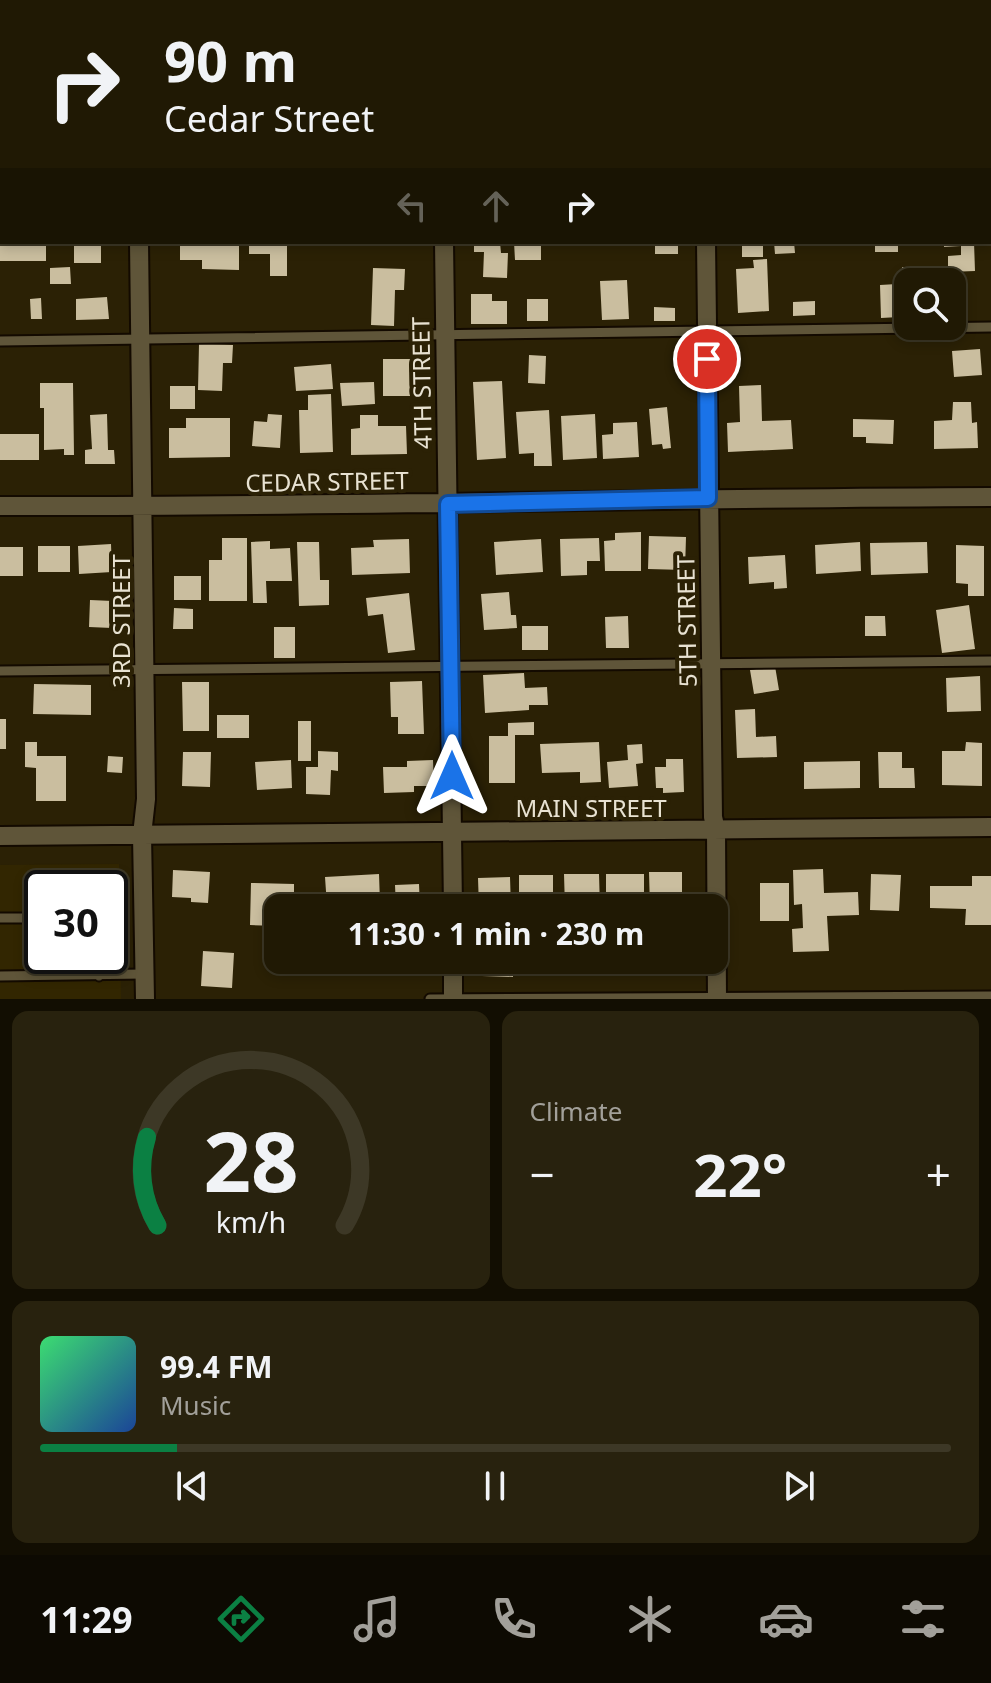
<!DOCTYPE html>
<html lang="en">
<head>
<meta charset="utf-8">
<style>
	body { margin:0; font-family:"Noto Sans",sans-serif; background:#28220e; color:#f1f3f6; height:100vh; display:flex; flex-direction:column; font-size:30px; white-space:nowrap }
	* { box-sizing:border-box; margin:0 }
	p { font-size:26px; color:#a2a09a }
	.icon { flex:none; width:44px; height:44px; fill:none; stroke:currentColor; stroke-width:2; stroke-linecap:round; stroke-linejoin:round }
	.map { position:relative; height:999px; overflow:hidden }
	.sheet { display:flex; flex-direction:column; gap:12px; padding:12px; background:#120e02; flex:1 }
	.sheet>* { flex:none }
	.top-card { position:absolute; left:0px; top:0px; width:992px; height:244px; box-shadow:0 4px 12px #0003,0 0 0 2px #3d3826; background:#201904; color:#f1f3f6; overflow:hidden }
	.controls { position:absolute; left:894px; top:268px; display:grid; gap:16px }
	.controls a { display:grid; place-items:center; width:72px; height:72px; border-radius:16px; background:#201904; box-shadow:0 4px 12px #0003,0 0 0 2px #3d3826; font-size:40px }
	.speed { position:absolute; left:24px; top:870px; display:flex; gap:16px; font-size:40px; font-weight:700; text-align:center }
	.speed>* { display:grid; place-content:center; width:104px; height:104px; border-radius:50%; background:#201904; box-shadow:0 4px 12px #0003,0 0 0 2px #3d3826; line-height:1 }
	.speed .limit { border:4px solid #111; border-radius:12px; background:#fff; color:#111 }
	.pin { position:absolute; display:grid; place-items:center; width:68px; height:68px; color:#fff; margin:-34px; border:4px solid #fff; border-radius:50%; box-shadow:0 2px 8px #0007 }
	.me { position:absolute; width:88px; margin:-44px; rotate:0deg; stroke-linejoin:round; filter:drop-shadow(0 0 6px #0008) }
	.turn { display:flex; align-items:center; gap:28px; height:168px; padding:0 32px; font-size:36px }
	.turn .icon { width:104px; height:104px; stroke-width:2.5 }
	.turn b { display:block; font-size:56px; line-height:68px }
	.lanes { display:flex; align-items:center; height:76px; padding:0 32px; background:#0003; justify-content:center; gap:40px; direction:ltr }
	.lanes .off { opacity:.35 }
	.big { font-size:60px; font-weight:700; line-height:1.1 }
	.sheet .tile { flex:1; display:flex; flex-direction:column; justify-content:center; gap:12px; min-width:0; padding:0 28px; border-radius:16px; background:#28220e }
	.sheet .dial { align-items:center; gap:0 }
	.dial svg { height:208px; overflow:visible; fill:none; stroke:#3d3826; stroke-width:7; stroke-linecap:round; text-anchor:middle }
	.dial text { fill:#f1f3f6; stroke:none }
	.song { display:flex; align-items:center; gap:24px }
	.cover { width:96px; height:96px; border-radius:12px; background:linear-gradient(135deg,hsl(140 70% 55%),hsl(220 70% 35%)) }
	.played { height:8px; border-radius:4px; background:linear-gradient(90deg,#0b8043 15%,#3d3826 15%) }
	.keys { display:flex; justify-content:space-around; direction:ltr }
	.heat { display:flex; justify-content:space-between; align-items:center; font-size:44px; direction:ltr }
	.sheet .tiles { flex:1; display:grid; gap:12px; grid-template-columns:1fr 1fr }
	.tile:last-child { grid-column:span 2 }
	.trip { position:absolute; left:264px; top:894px; width:464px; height:80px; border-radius:16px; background:#201904; box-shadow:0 4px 12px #0003,0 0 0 2px #3d3826; font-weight:700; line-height:80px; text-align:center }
	.tabs { display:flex; height:128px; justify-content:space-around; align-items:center; background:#0d0a02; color:#a2a09a }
	.tabs .icon { width:56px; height:56px }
	.tabs .on { color:#0b8043 }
	.tabs b { font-size:36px; color:#f1f3f6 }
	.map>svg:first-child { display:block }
</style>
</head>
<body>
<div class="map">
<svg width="991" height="999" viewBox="0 0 991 999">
	<rect width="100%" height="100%" fill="#2b2105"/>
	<path fill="#322601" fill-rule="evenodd" d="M119 864 121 999H0V865ZM42 888H110V956H42Z"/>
	<path fill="#cabe9f" d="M0 242H46V261H0Z
		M74 242H101V263H74Z
		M180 242 239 244V270L202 269V260H180Z
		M249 242H287V276H270V254H249Z
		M474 242H500L501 253H508L507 278 483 277 484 252H474Z
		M514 242H541V260H515Z
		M655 242H678V254H655Z
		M742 242H763V257H742Z
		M774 242H794L795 253 775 254Z
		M875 242H898V252H875Z
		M944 242H974L975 271 948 272V256L961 255V246L944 247Z
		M767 259 769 311 738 313 736 269 754 268 753 260Z
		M70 267 71 284H50V268Z
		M902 267H912L913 282 902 283Z
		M373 268 405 269 404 290H395L394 326 371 325Z
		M627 280 629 319 602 320 600 281Z
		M897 284 899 317 881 318 880 285Z
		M471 294H492V301H507V324H471Z
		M107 297 109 319 76 320V299Z
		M41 298 42 319H31L30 299Z
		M527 299H548V321H527Z
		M815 301V315L793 316V302Z
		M654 307 675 308V321H654Z
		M199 344 233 345 232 363H223L222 391 198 390Z
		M980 349 982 375 954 377 952 351Z
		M529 355 546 356 545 384 528 383Z
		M383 359H411L410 396H383Z
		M331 364 333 389 296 391 294 367Z
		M502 381 506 458 477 460 473 382Z
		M374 382 375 404 342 406 340 383Z
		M40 383H73L74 455H64V449L44 450V408H40Z
		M761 385 762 421 791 420 793 449 728 452 727 423 740 422 739 386Z
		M170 386H195V409H170Z
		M331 394 333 452 300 453 299 410H308V395Z
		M953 402H971L972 423 977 422 978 448 934 449V421L952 420Z
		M667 407 671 448 663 449 662 444 652 445 649 409Z
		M549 410 552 466H534V453L519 454 516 412Z
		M107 414 108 450H114L115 464H85V450L92 449 90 415Z
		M268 414 282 415 280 448 252 446 254 421 267 422Z
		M595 414 597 458 563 460 561 416Z
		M360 415H378V426H406L407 454 351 455V429L360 428Z
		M186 418H230V457L169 458V428H186Z
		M853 419 894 420 893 444 866 443V437H853Z
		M637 422 639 457 603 459 602 435 613 434V423Z
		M0 434H39V460H0Z
		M641 532V571H605L604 541 615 540V533Z
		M649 536 686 537 685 570 648 569Z
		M222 538H247V601H209V560H222Z
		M599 538 600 561H587V575L561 576 560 539Z
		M409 539 410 573 352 575 351 548 374 547 373 540Z
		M541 539 543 572 496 575 494 542Z
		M270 541V549L290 548 292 581H266L267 603H253L251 542Z
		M297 542H319L320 580H329V605L299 606Z
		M860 542 861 571 816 574 815 545Z
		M927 542 928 573 871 575 870 543Z
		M111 544 112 572 79 574 78 546Z
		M956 545 984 546V596H968V584L956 583Z
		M38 546H70V572H38Z
		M0 547H23V576H0Z
		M785 555 787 588 774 589V582L749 584 748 557Z
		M174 576H201V600H174Z
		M509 592 511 615H516L517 628 484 630 481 594Z
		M409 593 415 650 388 653 383 614 368 616 366 598Z
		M90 600 113 601 112 628 89 627Z
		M969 605 975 649 942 653 936 610Z
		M174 608 193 609V629H173Z
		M628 616 629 648H606L605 617Z
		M865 616H885L886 636H865Z
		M522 626H548V650H522Z
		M274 627H295V658H274Z
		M775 666 779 690 754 694 750 670Z
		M524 673 525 688 547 687 548 705H529V710L485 713 483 675Z
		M980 676 981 711 947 712 946 678Z
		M422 681 424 734H398V717H391L390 682Z
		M182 682H209V731H183Z
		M34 684 91 685V715L33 714Z
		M755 709 756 737 776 736 777 757 737 758 735 710Z
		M217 715H249V738H217Z
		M0 719H6V749H0Z
		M298 721H311V761H298Z
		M534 722V735H515V783H489V736H508V723Z
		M25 742H37V756H66V801H36V768L25 767Z
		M599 742 601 782 580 783V772L542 773 540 744Z
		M966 742 982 743V786L942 785V751H965Z
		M642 744 643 763 636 764 638 786 609 788 607 762 628 760 627 745Z
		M318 751 338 752V771L331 770 330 795 306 794V767H318Z
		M183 752H211L210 787 182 786Z
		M878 752H902V768H914L915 788H879Z
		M108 756 123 757 122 773 107 772Z
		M666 759H683L684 792 663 793V788H656L655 767H666Z
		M291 760 292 788 257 790 255 762Z
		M433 760 434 786H414V792L384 793 383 767H407V761Z
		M860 761V788L804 789V762Z
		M823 869 824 893 858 892 859 915 827 916 829 951 793 952 792 929 803 928 802 904 794 905 793 870Z
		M173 870 210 872 208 903 191 902V898L172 897Z
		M649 872H682V908H650Z
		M379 874 380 903 327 906 325 877Z
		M564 874H599L600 908H565Z
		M606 874H644V908H606Z
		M871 874 901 875 899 911 870 910Z
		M519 875H553V904H548V908H519Z
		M972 876H991V925H965L966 909 930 908V886H972Z
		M510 877 511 908H479L478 878Z
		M251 883 294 884V907L278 908V926L250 925Z
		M760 883H789V921H760Z
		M419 884 420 908H396L395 885Z
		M203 951 234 953 232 988 201 986Z
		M482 960H514L513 977 482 976Z"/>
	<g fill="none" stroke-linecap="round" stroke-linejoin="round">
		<defs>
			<path id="lane" d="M0 341 991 327
				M0 671 991 661
				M0 918H42
				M99 956V976
				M0 976 144 974
				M430 999 991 996"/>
			<path id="street" d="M133 0 134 2
				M441 0V2
				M700 0V2
				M990 164H991
				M0 172H2
				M139 242 146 799 142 835 145 999
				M444 242 453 908
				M706 242 713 817 716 830 717 999
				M0 506C330 507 661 498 991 497
				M0 836 991 827
				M453 960V999"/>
		</defs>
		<use href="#lane" stroke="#130a00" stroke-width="13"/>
		<use href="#street" stroke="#130a00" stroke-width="22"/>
		<use href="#lane" stroke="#5f5539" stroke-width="9"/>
		<use href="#street" stroke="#5f5539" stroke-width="18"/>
	</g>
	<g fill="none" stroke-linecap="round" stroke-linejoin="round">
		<defs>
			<path id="route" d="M452 776 448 504 708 498 707 359"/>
		</defs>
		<use href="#route" stroke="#114b97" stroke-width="20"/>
		<use href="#route" stroke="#1a73e8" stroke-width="14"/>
	</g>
	<g text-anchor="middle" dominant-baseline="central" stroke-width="8" stroke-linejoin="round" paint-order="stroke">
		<g font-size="24" fill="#e8e2d2" stroke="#2b2105">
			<text transform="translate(421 383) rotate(-91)">4TH STREET</text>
			<text transform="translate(327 481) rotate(-1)">CEDAR STREET</text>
			<text transform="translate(120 621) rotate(-90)">3RD STREET</text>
			<text transform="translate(686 621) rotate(-91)">5TH STREET</text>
			<text x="591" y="807">MAIN STREET</text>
		</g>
	</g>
</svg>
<div class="controls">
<a><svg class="icon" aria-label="search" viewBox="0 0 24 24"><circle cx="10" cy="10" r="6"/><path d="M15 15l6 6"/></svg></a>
</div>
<div class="speed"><div class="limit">30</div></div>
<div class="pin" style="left:707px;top:359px;background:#d93025"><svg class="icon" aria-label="arrive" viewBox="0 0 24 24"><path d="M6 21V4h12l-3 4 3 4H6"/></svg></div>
<svg class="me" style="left:452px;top:776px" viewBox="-20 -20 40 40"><path d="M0-17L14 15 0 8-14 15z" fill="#1a73e8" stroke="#fff" stroke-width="4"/></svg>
<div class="trip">11:30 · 1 min · 230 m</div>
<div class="top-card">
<div class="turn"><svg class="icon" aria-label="right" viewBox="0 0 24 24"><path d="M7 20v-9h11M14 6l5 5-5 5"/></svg><div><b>90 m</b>Cedar Street</div></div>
<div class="lanes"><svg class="icon off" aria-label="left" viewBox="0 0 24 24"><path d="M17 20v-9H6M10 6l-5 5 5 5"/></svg><svg class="icon off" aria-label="ahead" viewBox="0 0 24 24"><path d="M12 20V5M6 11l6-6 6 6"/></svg><svg class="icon" aria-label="right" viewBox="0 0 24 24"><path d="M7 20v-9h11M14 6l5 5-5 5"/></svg></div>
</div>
</div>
<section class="sheet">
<div class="tiles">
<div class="tile dial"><svg viewBox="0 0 100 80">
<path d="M14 69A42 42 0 1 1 86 69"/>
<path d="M14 69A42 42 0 0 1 10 35" stroke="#0b8043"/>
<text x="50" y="56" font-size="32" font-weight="700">28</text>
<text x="50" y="72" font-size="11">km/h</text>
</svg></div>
<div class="tile"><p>Climate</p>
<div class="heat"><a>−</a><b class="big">22°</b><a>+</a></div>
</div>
<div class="tile">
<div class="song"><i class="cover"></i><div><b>99.4 FM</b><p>Music</p></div></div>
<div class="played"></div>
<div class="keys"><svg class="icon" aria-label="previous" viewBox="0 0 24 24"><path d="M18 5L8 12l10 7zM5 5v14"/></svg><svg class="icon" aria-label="pause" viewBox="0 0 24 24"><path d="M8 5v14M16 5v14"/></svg><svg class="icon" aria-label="next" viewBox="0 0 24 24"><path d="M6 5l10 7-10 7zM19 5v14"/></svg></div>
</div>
</div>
</section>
<nav class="tabs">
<b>11:29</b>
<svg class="icon on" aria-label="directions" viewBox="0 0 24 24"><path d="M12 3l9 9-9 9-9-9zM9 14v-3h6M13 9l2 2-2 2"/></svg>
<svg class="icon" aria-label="music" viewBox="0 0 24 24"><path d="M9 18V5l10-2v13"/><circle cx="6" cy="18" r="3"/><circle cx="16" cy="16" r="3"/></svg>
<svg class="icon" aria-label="phone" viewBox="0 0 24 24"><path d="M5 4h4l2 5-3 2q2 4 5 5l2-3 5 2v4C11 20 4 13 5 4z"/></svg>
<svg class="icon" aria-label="climate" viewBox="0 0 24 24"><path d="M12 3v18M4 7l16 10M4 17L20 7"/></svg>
<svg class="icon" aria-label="car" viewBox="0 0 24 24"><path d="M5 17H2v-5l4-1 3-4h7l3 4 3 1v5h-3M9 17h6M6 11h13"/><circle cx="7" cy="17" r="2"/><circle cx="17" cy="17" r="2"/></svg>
<svg class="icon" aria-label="filters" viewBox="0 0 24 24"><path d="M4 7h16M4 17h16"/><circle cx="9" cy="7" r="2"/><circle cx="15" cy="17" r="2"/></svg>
</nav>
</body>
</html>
